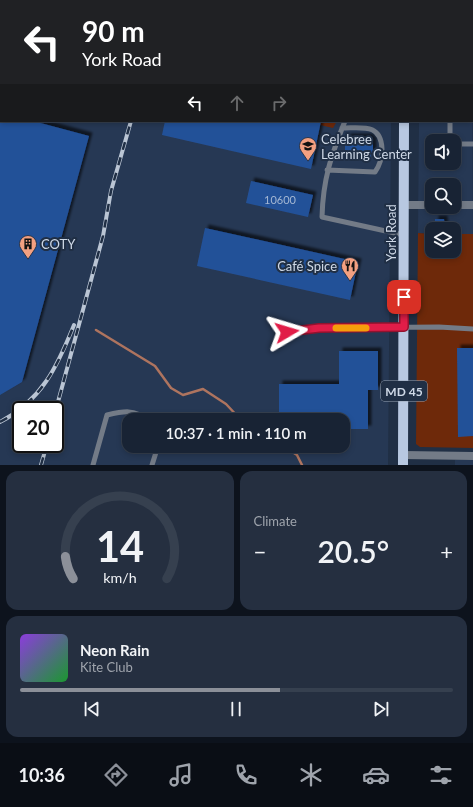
<!DOCTYPE html>
<html lang="en">
<head>
<meta charset="utf-8">
<style>
	body { margin:0; font-family:Lato,sans-serif; background:#252f40; color:#f1f3f6; height:100vh; display:flex; flex-direction:column; font-size:15px; white-space:nowrap }
	* { box-sizing:border-box; margin:0 }
	p { font-size:13px; color:#9fa4ac }
	.icon { flex:none; width:22px; height:22px; fill:none; stroke:currentColor; stroke-width:2; stroke-linecap:round; stroke-linejoin:round }
	.map { position:relative; height:465px; overflow:hidden }
	.panel { display:flex; flex-direction:column; gap:6px; padding:6px; background:#0d131d; flex:1 }
	.panel>* { flex:none }
	.banner { position:absolute; left:0px; top:0px; width:473px; height:122px; box-shadow:0 2px 6px #0003,0 0 0 1px #36404f; background:#202124; color:#fff; overflow:hidden }
	.controls { position:absolute; left:425px; top:134px; display:grid; gap:8px }
	.controls a { display:grid; place-items:center; width:36px; height:36px; border-radius:8px; background:#182334; box-shadow:0 2px 6px #0003,0 0 0 1px #36404f; font-size:20px }
	.speed { position:absolute; left:12px; top:401px; display:flex; gap:8px; font-size:20px; font-weight:700; text-align:center }
	.speed>* { display:grid; place-content:center; width:52px; height:52px; border-radius:50%; background:#182334; box-shadow:0 2px 6px #0003,0 0 0 1px #36404f; line-height:1 }
	.speed .limit { border:2px solid #111; border-radius:6px; background:#fff; color:#111 }
	.pin { position:absolute; display:grid; place-items:center; width:34px; height:34px; color:#fff; margin:-17px; border-radius:8px; box-shadow:0 2px 6px #0006 }
	.me { position:absolute; width:44px; margin:-22px; rotate:83deg; stroke-linejoin:round; filter:drop-shadow(0 0 3px #0008) }
	.turn { display:flex; align-items:center; gap:14px; height:84px; padding:0 16px; font-size:18px }
	.turn .icon { width:52px; height:52px; stroke-width:2.5 }
	.turn b { display:block; font-size:28px; line-height:34px }
	.lanes { display:flex; align-items:center; height:38px; padding:0 16px; background:#0003; justify-content:center; gap:20px; direction:ltr }
	.lanes .off { opacity:.35 }
	.big { font-size:30px; font-weight:600; line-height:1.1 }
	.panel .card { flex:1; display:flex; flex-direction:column; justify-content:center; gap:6px; min-width:0; padding:0 14px; border-radius:12px; background:#252f40 }
	.panel .dial { align-items:center; gap:0 }
	.dial svg { height:104px; overflow:visible; fill:none; stroke:#36404f; stroke-width:7; stroke-linecap:round; text-anchor:middle }
	.dial text { fill:#f1f3f6; stroke:none }
	.song { display:flex; align-items:center; gap:12px }
	.cover { width:48px; height:48px; border-radius:6px; background:linear-gradient(135deg,hsl(270 70% 55%),hsl(130 70% 35%)) }
	.played { height:4px; border-radius:2px; background:linear-gradient(90deg,#8c9099 60%,#36404f 60%) }
	.keys { display:flex; justify-content:space-around; direction:ltr }
	.heat { display:flex; justify-content:space-between; align-items:center; font-size:22px; direction:ltr }
	.panel .tiles { flex:1; display:grid; gap:6px; grid-template-columns:1fr 1fr }
	.card:last-child { grid-column:span 2 }
	.trip { position:absolute; left:122px; top:413px; width:228px; height:40px; border-radius:12px; background:#182334; box-shadow:0 2px 6px #0003,0 0 0 1px #36404f; font-weight:600; line-height:40px; text-align:center }
	.tabs { display:flex; height:64px; justify-content:space-around; align-items:center; background:#0a0e15; color:#9fa4ac }
	.tabs .icon { width:28px; height:28px }
	.tabs .selected { color:#8c9099 }
	.tabs b { font-size:18px; color:#f1f3f6 }
	.map>svg:first-child { display:block }
</style>
</head>
<body>
<div class="map">
<svg width="473" height="465" viewBox="0 0 473 465">
	<defs>
		<filter id="shadow"><feDropShadow dx="3.5" dy="-3.5" stdDeviation="1" flood-color="#0009"/></filter>
	</defs>
	<rect width="100%" height="100%" fill="#202f45"/>
	<path fill="#263854" fill-rule="evenodd" d="M0 0H180L1 1V121H391L388 465H0ZM21 410H55V444H21ZM129 420H343V446H129Z
		M421 0H473V26L472 1Z
		M472 42 473 234H454V229H432V234L418 233 419 121H472ZM432 141H454V163H432ZM432 185H454V207H432Z
		M455 460H473V465H446H455Z"/>
	<path fill="#6e290a" d="M321 121H337L333 128 320 125Z
		M418 233 432 234V251H454V234H473V448L420 447 416 444Z"/>
	<g fill="none" stroke-linecap="round" stroke-linejoin="round">
		<path stroke="#ae745f" stroke-width="2.5" d="M45 1V0
			M0 51 1 50
			M96 330 155 366 171 388 183 395 203 389 226 404 241 420
			M283 446 297 455 302 465"/>
	</g>
	<path fill="#235198" filter="url(#shadow)" d="M0 121H33L89 136 22 382 0 395Z
		M165 121H321L311 169 162 135Z
		M347 137H370L371 140H373V152L371 153V157H345V140H347Z
		M251 181 313 195 308 217 246 203Z
		M435 219H444L445 229H435Z
		M205 228 358 262 350 300 197 266Z
		M457 348H473V436L458 437Z
		M339 351H378V390H368V429H343V420H279V384H339Z"/>
	<g fill="none" stroke-linecap="round" stroke-linejoin="round">
		<path stroke="#737b87" stroke-width="5" d="M452 0V1
			M472 119H473
			M345 121C331 156 323 179 322 217L404 235
			M450 121V141
			M454 144H473
			M327 170 375 172C380 165 382 158 382 149 381 123 362 128 342 128
			M287 332 319 328 439 327 473 329
			M93 465 107 415C124 411 134 409 148 420
			M152 465 158 446"/>
		<path stroke="#737b87" stroke-width="8" d="M472 35H473
			M404 205H432
			M454 205H473
			M403 455 473 456"/>
		<path stroke="#b8c8e1" stroke-width="10" d="M404 1V0
			M403 465 404 121"/>
		<defs>
			<path id="rail" d="M164 1V0
				M55 413 103 236 111 191 131 121
				M0 422C42 400 57 367 74 325
				M41 465 47 444"/>
		</defs>
		<use href="#rail" stroke="#bac5d4" stroke-width="4"/>
		<use href="#rail" stroke="#202f45" stroke-width="2.5" stroke-dasharray="8" stroke-linecap="butt"/>
	</g>
	<g fill="none" stroke-linecap="round" stroke-linejoin="round">
		<defs>
			<path id="route" d="M287 332 319 328 404 327V297"/>
		</defs>
		<use href="#route" stroke="#92132f" stroke-width="10"/>
		<use href="#route" stroke="#e11d48" stroke-width="7"/>
		<path stroke="#f59e0b" stroke-width="7" d="M336 328H366"/>
	</g>
	<defs>
		<symbol id="school-pin" viewBox="-11 -11 22 30"><path d="M0 17L-7.5 6A9.5 9.5 0 1 1 7.5 6Z" fill="#f3a081" stroke="#202f45"/><path d="M0-5L7-2L0 1L-7-2ZM-4 1L0 2.5L4 1V4Q0 6-4 4Z" fill="#111"/></symbol>
		<symbol id="building-pin" viewBox="-11 -11 22 30"><path d="M0 17L-7.5 6A9.5 9.5 0 1 1 7.5 6Z" fill="#f3a081" stroke="#202f45"/><path d="M-4-6H4V6H1V3H-1V6H-4ZM-2.5-4.3h1.7v1.8h-1.7ZM.8-4.3h1.7v1.8H.8ZM-2.5-1h1.7V.8h-1.7ZM.8-1h1.7V.8H.8Z" fill="#111"/></symbol>
		<symbol id="restaurant-pin" viewBox="-11 -11 22 30"><path d="M0 17L-7.5 6A9.5 9.5 0 1 1 7.5 6Z" fill="#f3a081" stroke="#202f45"/><path d="M-5-6h1v4h1v-4h1v4h1v-4h1v5L-1.5 .5V6h-2V.5L-5-1ZM5-6V6H3V1.5H1.5Q1.5-4 5-6Z" fill="#111"/></symbol>
	</defs>
	<g fill-rule="evenodd">
		<use href="#school-pin" x="298" y="136" width="20" height="27"/>
		<use href="#building-pin" x="18" y="234" width="20" height="27"/>
		<use href="#restaurant-pin" x="340" y="256" width="20" height="27"/>
	</g>
	<g text-anchor="middle" dominant-baseline="central" stroke-width="4" stroke-linejoin="round" paint-order="stroke">
		<g font-size="11" fill="#a4b7d3">
			<text x="280" y="199">10600</text>
		</g>
		<rect fill="#202f45" stroke="#9aa6b6" stroke-width="1" x="381" y="381" width="46" height="20" rx="3"/>
		<g font-size="12" font-weight="bold" fill="#cfd9e7">
			<text x="404" y="391">MD 45</text>
		</g>
		<g font-size="13" fill="#cfd9e7" stroke="#202f45" text-anchor="start">
			<text x="321" y="139">Celebree<tspan x="321" dy="15">Learning Center</tspan></text>
			<text x="41" y="244">COTY</text>
			<text x="337" y="266" text-anchor="end">Café Spice</text>
		</g>
		<g font-size="13" fill="#cfd9e7" stroke="#202f45">
			<text transform="translate(391 233) rotate(-90)">York Road</text>
		</g>
	</g>
</svg>
<div class="controls">
<a><svg class="icon" aria-label="sound" viewBox="0 0 24 24"><path d="M4 9h4l5-4v14l-5-4H4zM17 9q2 3 0 6"/></svg></a>
<a><svg class="icon" aria-label="search" viewBox="0 0 24 24"><circle cx="10" cy="10" r="6"/><path d="M15 15l6 6"/></svg></a>
<a><svg class="icon" aria-label="layers" viewBox="0 0 24 24"><path d="M12 4l9 5-9 5-9-5zM3 14l9 5 9-5"/></svg></a>
</div>
<div class="speed"><div class="limit">20</div></div>
<div class="pin" style="left:404px;top:297px;background:#d93025"><svg class="icon" aria-label="arrive" viewBox="0 0 24 24"><path d="M6 21V4h12l-3 4 3 4H6"/></svg></div>
<svg class="me" style="left:287px;top:332px" viewBox="-20 -20 40 40"><path d="M0-17L14 15 0 8-14 15z" fill="#e11d48" stroke="#fff" stroke-width="4"/></svg>
<div class="trip">10:37 · 1 min · 110 m</div>
<div class="banner">
<div class="turn"><svg class="icon" aria-label="left" viewBox="0 0 24 24"><path d="M17 20v-9H6M10 6l-5 5 5 5"/></svg><div><b>90 m</b>York Road</div></div>
<div class="lanes"><svg class="icon" aria-label="left" viewBox="0 0 24 24"><path d="M17 20v-9H6M10 6l-5 5 5 5"/></svg><svg class="icon off" aria-label="ahead" viewBox="0 0 24 24"><path d="M12 20V5M6 11l6-6 6 6"/></svg><svg class="icon off" aria-label="right" viewBox="0 0 24 24"><path d="M7 20v-9h11M14 6l5 5-5 5"/></svg></div>
</div>
</div>
<section class="panel">
<div class="tiles">
<div class="card dial"><svg viewBox="0 0 100 80">
<path d="M14 69A42 42 0 1 1 86 69"/>
<path d="M14 69A42 42 0 0 1 8 52" stroke="#8c9099"/>
<text x="50" y="56" font-size="32" font-weight="700">14</text>
<text x="50" y="72" font-size="11">km/h</text>
</svg></div>
<div class="card"><p>Climate</p>
<div class="heat"><a>−</a><b class="big">20.5°</b><a>+</a></div>
</div>
<div class="card">
<div class="song"><i class="cover"></i><div><b>Neon Rain</b><p>Kite Club</p></div></div>
<div class="played"></div>
<div class="keys"><svg class="icon" aria-label="previous" viewBox="0 0 24 24"><path d="M18 5L8 12l10 7zM5 5v14"/></svg><svg class="icon" aria-label="pause" viewBox="0 0 24 24"><path d="M8 5v14M16 5v14"/></svg><svg class="icon" aria-label="next" viewBox="0 0 24 24"><path d="M6 5l10 7-10 7zM19 5v14"/></svg></div>
</div>
</div>
</section>
<nav class="tabs">
<b>10:36</b>
<svg class="icon selected" aria-label="directions" viewBox="0 0 24 24"><path d="M12 3l9 9-9 9-9-9zM9 14v-3h6M13 9l2 2-2 2"/></svg>
<svg class="icon" aria-label="music" viewBox="0 0 24 24"><path d="M9 18V5l10-2v13"/><circle cx="6" cy="18" r="3"/><circle cx="16" cy="16" r="3"/></svg>
<svg class="icon" aria-label="phone" viewBox="0 0 24 24"><path d="M5 4h4l2 5-3 2q2 4 5 5l2-3 5 2v4C11 20 4 13 5 4z"/></svg>
<svg class="icon" aria-label="climate" viewBox="0 0 24 24"><path d="M12 3v18M4 7l16 10M4 17L20 7"/></svg>
<svg class="icon" aria-label="car" viewBox="0 0 24 24"><path d="M5 17H2v-5l4-1 3-4h7l3 4 3 1v5h-3M9 17h6M6 11h13"/><circle cx="7" cy="17" r="2"/><circle cx="17" cy="17" r="2"/></svg>
<svg class="icon" aria-label="filters" viewBox="0 0 24 24"><path d="M4 7h16M4 17h16"/><circle cx="9" cy="7" r="2"/><circle cx="15" cy="17" r="2"/></svg>
</nav>
</body>
</html>
